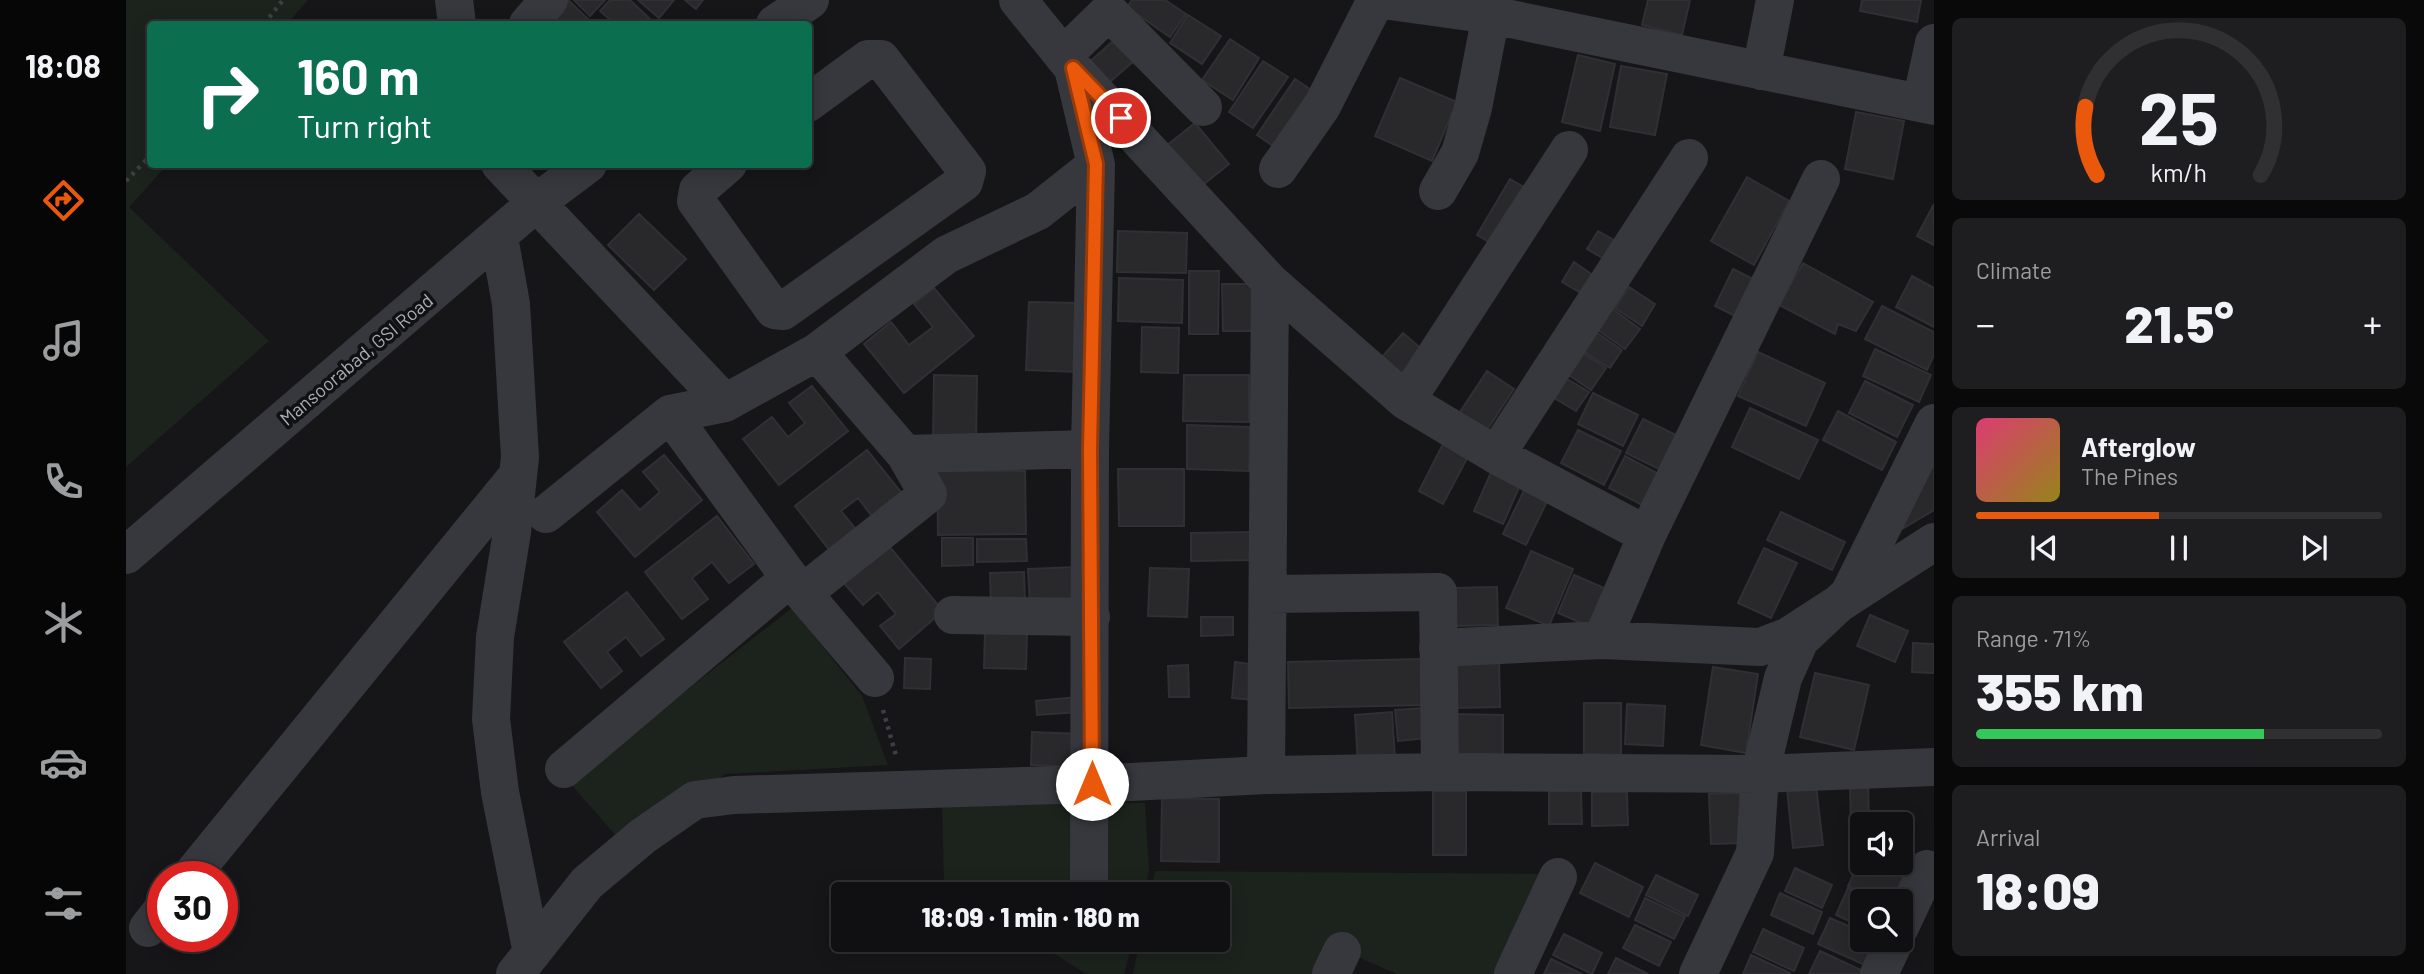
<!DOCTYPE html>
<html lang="en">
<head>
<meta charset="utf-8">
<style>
	body { margin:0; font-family:Barlow,sans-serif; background:#1e1e20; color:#f1f3f6; height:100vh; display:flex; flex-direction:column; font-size:26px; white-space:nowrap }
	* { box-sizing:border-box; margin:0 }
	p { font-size:23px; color:#9c9d9f }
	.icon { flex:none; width:38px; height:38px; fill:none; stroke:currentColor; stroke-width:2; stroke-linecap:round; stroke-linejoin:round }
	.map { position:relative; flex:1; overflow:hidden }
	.sheet { display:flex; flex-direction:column; gap:18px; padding:18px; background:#09090a; width:490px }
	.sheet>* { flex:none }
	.banner { position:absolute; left:21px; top:21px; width:665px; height:147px; border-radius:7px; box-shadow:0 4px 18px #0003,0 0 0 2px #303032; background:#0b6e4f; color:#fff; overflow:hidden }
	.buttons { position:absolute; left:1724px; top:812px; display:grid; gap:14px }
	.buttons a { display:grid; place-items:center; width:63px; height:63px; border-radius:7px; background:#101012; box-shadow:0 4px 18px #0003,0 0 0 2px #303032; font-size:35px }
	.speed { position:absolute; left:21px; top:861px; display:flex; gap:14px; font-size:35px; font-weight:700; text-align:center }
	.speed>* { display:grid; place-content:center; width:91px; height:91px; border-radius:50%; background:#101012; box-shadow:0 4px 18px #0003,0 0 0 2px #303032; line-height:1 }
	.speed .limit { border:10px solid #d22; background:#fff; color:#111 }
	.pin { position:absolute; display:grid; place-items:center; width:60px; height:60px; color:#fff; margin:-30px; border:4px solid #fff; border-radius:50%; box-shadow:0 2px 7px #0007 }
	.me { position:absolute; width:77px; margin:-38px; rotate:0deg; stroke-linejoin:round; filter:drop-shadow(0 0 5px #0008) }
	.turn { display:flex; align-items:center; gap:24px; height:147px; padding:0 35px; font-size:32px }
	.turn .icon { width:91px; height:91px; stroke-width:2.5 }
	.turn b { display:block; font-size:49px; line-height:60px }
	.big { font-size:52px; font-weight:800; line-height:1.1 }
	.sheet .widget { flex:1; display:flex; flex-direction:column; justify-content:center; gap:10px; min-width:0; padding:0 24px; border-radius:10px; background:#1e1e20 }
	.sheet .dial { align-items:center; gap:0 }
	.dial svg { height:182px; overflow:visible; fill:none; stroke:#303032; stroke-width:7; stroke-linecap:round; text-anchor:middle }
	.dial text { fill:#f1f3f6; stroke:none }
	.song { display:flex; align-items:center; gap:21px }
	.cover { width:84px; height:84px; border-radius:10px; background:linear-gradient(135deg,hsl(340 70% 55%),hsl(50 70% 35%)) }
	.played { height:7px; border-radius:4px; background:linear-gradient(90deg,#ea580c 45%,#303032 45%) }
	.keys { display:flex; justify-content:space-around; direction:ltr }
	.heat { display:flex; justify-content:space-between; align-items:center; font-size:38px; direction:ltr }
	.charge { height:10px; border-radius:5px; background:linear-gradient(90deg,#34c759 71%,#303032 0) }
	.trip { position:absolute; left:705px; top:882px; width:399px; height:70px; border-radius:7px; background:#101012; box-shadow:0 4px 18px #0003,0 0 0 2px #303032; font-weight:800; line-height:70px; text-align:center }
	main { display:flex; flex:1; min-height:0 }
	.tab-bar { display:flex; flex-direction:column; width:126px; justify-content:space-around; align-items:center; background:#060607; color:#9c9d9f }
	.tab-bar .icon { width:49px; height:49px }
	.tab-bar .on { color:#ea580c }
	.tab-bar b { font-size:32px; color:#f1f3f6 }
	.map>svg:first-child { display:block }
</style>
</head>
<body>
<main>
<nav class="tab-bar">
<b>18:08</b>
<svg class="icon on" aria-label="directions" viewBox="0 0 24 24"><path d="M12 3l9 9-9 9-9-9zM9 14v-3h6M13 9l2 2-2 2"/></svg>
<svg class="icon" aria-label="music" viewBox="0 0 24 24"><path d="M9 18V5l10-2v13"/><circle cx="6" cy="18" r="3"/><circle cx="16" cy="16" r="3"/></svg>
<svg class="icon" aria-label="phone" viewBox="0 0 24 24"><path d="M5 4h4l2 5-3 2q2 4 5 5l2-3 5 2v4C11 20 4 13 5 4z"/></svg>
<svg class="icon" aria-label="climate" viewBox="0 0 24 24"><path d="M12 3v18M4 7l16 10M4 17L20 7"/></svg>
<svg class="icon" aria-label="car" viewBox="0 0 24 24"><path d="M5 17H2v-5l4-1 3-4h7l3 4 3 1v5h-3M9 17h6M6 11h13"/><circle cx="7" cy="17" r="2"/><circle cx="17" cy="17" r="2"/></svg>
<svg class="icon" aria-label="filters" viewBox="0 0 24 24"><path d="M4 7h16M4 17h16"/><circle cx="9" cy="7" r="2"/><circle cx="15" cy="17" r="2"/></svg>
</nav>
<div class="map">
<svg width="1808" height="974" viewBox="0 0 1808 974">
	<rect width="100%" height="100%" fill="#161618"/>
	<path fill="#1c231d" d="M0 0H182L161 24H24V164L41 165 3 207 143 341 0 467Z
		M666 608 736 696 762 765 600 774 492 838 443 782Z
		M1019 803 1023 871 1017 894H836L818 882 816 804Z
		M1029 871 1417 874 1370 974H1271L1207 946 1194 974H1007L1014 940H1092V894H1024Z
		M907 940H1007L998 974H960Z"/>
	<path fill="#29292c" stroke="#303034" stroke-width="2" d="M438 0H442L462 19 457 24H430L422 16Z
		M448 0H479L464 16Z
		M484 0H504L525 20 520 24H489L474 11Z
		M512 0H548L533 18Z
		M559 0H577L570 9Z
		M1006 0H1039L1060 14 1044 37 1001 7Z
		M1522 0H1564L1556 35 1516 25Z
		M1736 0H1795L1791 22 1734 11Z
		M1062 15 1095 36 1076 64 1044 43Z
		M995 34 1015 55 979 86 960 65Z
		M1104 39 1133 58 1107 100 1076 80Z
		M1452 55 1489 64 1474 131 1436 122Z
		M1137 61 1162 77 1127 128 1103 112Z
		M1495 66 1541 74 1529 135 1484 127Z
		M1274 78 1331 102 1306 161 1249 136Z
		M1169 79 1194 96 1156 152 1131 135Z
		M1730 112 1778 121 1767 179 1719 169Z
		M1069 123 1103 164 1073 188 1039 147Z
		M1621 177 1663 201 1628 265 1585 241Z
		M1384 179 1401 189 1368 245 1351 235Z
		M1808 204V245L1791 236Z
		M513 214 560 259 528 290 482 245Z
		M992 231 1061 233 1060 273 991 272Z
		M1472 231 1500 247 1490 266 1461 249Z
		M1448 262 1471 278 1460 296 1436 282Z
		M1677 263 1747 302 1730 331 1712 324 1709 334 1653 305Z
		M1607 269 1633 282 1615 319 1589 306Z
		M1063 271H1093L1092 334H1063Z
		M1786 276 1808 288V327L1770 307Z
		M993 278 1057 280 1056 323 992 321Z
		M1096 284H1134V331H1097Z
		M1503 287 1529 304 1516 326 1489 308Z
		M808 288 848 336 778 393 738 344 765 322 783 345 807 327 788 304Z
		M903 302 954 303 952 372 900 370Z
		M1756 306 1808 332V355L1801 370 1739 339Z
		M1484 307 1514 329 1499 349 1469 328Z
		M1016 327 1053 328 1052 373 1015 372Z
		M1467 330 1496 350 1484 368 1454 349Z
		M1277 333 1298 351 1273 381 1251 363Z
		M1449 348 1480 368 1465 390 1434 369Z
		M1749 349 1805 375 1793 402 1737 376Z
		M1632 352 1699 383 1680 426 1612 396Z
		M1361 371 1388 389 1359 433 1332 415Z
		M1428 371 1463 392 1450 411 1416 391Z
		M808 375 851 376 850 444 807 443Z
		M1058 375H1123V422L1057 421Z
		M1739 381 1787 405 1771 437 1723 413Z
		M686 386 722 431 653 485 617 439 646 417 662 437 679 423 663 403Z
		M1467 393 1512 415 1497 446 1452 424Z
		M1624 408 1692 440 1673 479 1606 447Z
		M1712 411 1770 442 1756 470 1697 440Z
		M1517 419 1554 437 1537 471 1500 453Z
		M1061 425 1124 427 1123 471 1061 469Z
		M1452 430 1495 451 1478 485 1435 463Z
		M1320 438 1345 451 1317 504 1293 491Z
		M741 450 778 496 748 519 732 498 715 511 732 532 705 552 669 506Z
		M538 455 576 500 509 557 471 512 496 490 514 510 534 492 517 472Z
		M1499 456 1536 476 1520 507 1483 488Z
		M1808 463V510L1776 529Z
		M992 469H1058V526H993Z
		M1366 470 1395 483 1377 524 1348 511Z
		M811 471H899L900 534 812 535Z
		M1403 480 1426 491 1400 545 1377 534Z
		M1655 512 1719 542 1706 570 1641 540Z
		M591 516 628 564 603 583 586 562 566 578 582 599 556 619 519 572Z
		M1129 532V560L1065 561V533Z
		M816 538H847V565L816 566Z
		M851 539H900L901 561 851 562Z
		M762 545 817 611 773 649 754 626 770 614 752 592 737 605 717 582Z
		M1638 548 1671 563 1645 618 1612 603Z
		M1405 551 1447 569 1423 626 1380 608Z
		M951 567 952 604 904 606 902 569Z
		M1024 568 1063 569 1061 617 1022 616Z
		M898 572 899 605H865L864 573Z
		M1448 575 1483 590 1467 628 1432 613Z
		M1371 587 1372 625 1325 626V588Z
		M501 592 538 639 515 656 500 637 481 652 496 671 475 688 438 642Z
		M1744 615 1782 631 1769 662 1731 646Z
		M1075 617H1107V635L1075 636Z
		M859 632H901L900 669 858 668Z
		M1787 643 1808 644V673L1786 672Z
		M779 658 805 659 804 689 778 688Z
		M1297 659 1298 705 1163 708 1162 662Z
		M1328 659H1373L1374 707 1329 708Z
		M1109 662 1132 665 1128 700 1106 698Z
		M1062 665 1063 697H1043L1042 666Z
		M1587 667 1632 674 1620 753 1575 745Z
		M1689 673 1743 685 1728 750 1674 737Z
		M951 697 953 712 911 715 910 701Z
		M1458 703H1495V755L1458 754Z
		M1501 704 1539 706 1537 746 1499 744Z
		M1298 708 1301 738 1272 741 1269 710Z
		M1266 712 1269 761 1232 763 1229 715Z
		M1327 714 1377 715V757H1327Z
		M906 732 955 734 953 767 905 765Z
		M1724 780H1742L1743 824H1736V835H1725Z
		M1690 786 1697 845 1667 848 1661 789Z
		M1455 790 1456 824H1423V791Z
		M1307 791H1340V855H1307Z
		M1466 792H1501L1502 825 1466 826Z
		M1614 793 1616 843 1585 844 1583 794Z
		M1036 798 1093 799V862L1035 861Z
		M1736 856V863H1768L1791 873 1774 901H1755L1722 886Z
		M1469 863 1517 887 1503 917 1454 893Z
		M1669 868 1706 885 1696 908 1659 891Z
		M1530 875 1572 895 1562 916 1520 895Z
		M1722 888 1752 901H1736V927L1710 915Z
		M1654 893 1696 912 1687 934 1645 915Z
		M1519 898 1559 917 1548 939 1509 920Z
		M1704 918 1736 932V940H1752L1741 966 1692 944Z
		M1509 925 1545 942 1533 966 1497 948Z
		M1637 929 1678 948 1668 971 1627 952Z
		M1438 934 1476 953 1466 974 1427 955Z
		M1694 951 1735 970 1734 974H1683Z
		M1625 955 1664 973 1663 974H1617Z
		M1490 958 1522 974H1482Z
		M1425 959 1456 974H1418Z"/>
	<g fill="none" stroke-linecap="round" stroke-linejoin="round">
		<path stroke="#3d3f44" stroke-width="4.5" stroke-dasharray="3.5 5" stroke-linecap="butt" d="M138 24 157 0
			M0 181 24 156
			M757 710 771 759"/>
		<path stroke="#37383d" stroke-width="38" d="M328 0 331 24
			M892 0 947 68 1144 282 1280 401 1370 455 1521 535
			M1257 0 1365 15 1808 106
			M402 24 423 0
			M649 24 684 0
			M937 56 978 16 986 15 1077 107
			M947 68 970 165 964 449 963 893
			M1635 71 1649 0
			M1795 103 1808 43
			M374 164 599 403
			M602 164 572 190 570 201 648 310 657 311 838 182 841 171 755 59H742L682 103
			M1152 169 1196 106 1250 0
			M1312 191 1334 153 1347 108 1365 15
			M373 237 385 304 394 457 386 532 369 637 365 719 374 792 406 953
			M1280 401 1443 150
			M544 414 664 578 749 678
			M779 454 964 449
			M1370 455 1563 158
			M420 514 544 414 599 403 691 352 820 255 912 211 970 165
			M0 555 410 203 462 164
			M677 593 802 494 779 454 691 352
			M1142 594 1312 592 1314 772
			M827 615 965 617
			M1476 640 1521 535 1695 179
			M1312 648 1476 640 1634 647 1661 637 1808 542
			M438 769 664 578
			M1140 775 1144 282
			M64 877 392 475
			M1774 927 1801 869
			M22 928 37 909
			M389 974 461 883 517 836 569 800 608 795 966 784 1140 775 1314 772 1634 774 1808 767
			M1205 974 1216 951
			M1387 974 1432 877
			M1572 974 1629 853 1634 774 1657 678 1674 640 1723 594 1808 423
			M1753 974 1769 940"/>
	</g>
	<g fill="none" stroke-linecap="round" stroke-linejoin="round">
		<defs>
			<path id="route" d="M966 784 964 449 970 164 947 68 995 118"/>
		</defs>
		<use href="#route" stroke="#983908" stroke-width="18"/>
		<use href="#route" stroke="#ea580c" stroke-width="12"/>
	</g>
	<g text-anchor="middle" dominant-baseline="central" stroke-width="7" stroke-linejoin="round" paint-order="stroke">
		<g font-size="19" fill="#a8adb8" stroke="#111113">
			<text transform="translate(230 359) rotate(-40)">Mansoorabad, GSI Road</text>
		</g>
	</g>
</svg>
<div class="buttons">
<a><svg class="icon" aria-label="sound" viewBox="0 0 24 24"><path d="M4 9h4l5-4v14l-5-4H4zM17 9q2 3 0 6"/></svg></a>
<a><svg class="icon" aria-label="search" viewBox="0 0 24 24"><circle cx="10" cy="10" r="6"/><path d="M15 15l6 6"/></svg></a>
</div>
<div class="speed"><div class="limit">30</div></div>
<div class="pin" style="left:995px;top:118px;background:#d93025"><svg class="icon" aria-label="arrive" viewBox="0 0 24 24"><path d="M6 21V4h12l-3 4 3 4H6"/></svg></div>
<svg class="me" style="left:966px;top:784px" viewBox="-20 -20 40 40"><circle r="19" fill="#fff"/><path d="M0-13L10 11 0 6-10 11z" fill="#ea580c"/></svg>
<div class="trip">18:09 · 1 min · 180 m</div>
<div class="banner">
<div class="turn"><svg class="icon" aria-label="right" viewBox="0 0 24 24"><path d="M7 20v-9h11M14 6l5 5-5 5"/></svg><div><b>160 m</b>Turn right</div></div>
</div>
</div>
<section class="sheet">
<div class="widget dial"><svg viewBox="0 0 100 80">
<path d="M14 69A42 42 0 1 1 86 69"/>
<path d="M14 69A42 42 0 0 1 9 39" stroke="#ea580c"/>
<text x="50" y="56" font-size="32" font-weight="700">25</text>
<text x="50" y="72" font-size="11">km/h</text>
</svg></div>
<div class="widget"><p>Climate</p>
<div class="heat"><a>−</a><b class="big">21.5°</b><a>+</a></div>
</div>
<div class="widget">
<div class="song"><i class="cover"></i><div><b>Afterglow</b><p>The Pines</p></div></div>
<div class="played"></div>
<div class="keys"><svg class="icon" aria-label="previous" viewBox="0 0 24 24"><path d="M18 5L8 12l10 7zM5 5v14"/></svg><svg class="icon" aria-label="pause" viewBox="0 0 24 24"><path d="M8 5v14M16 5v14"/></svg><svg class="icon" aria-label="next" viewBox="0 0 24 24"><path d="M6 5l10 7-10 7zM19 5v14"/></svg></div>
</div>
<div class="widget"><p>Range · 71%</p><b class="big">355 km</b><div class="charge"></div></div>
<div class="widget"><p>Arrival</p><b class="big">18:09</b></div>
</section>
</main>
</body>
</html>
